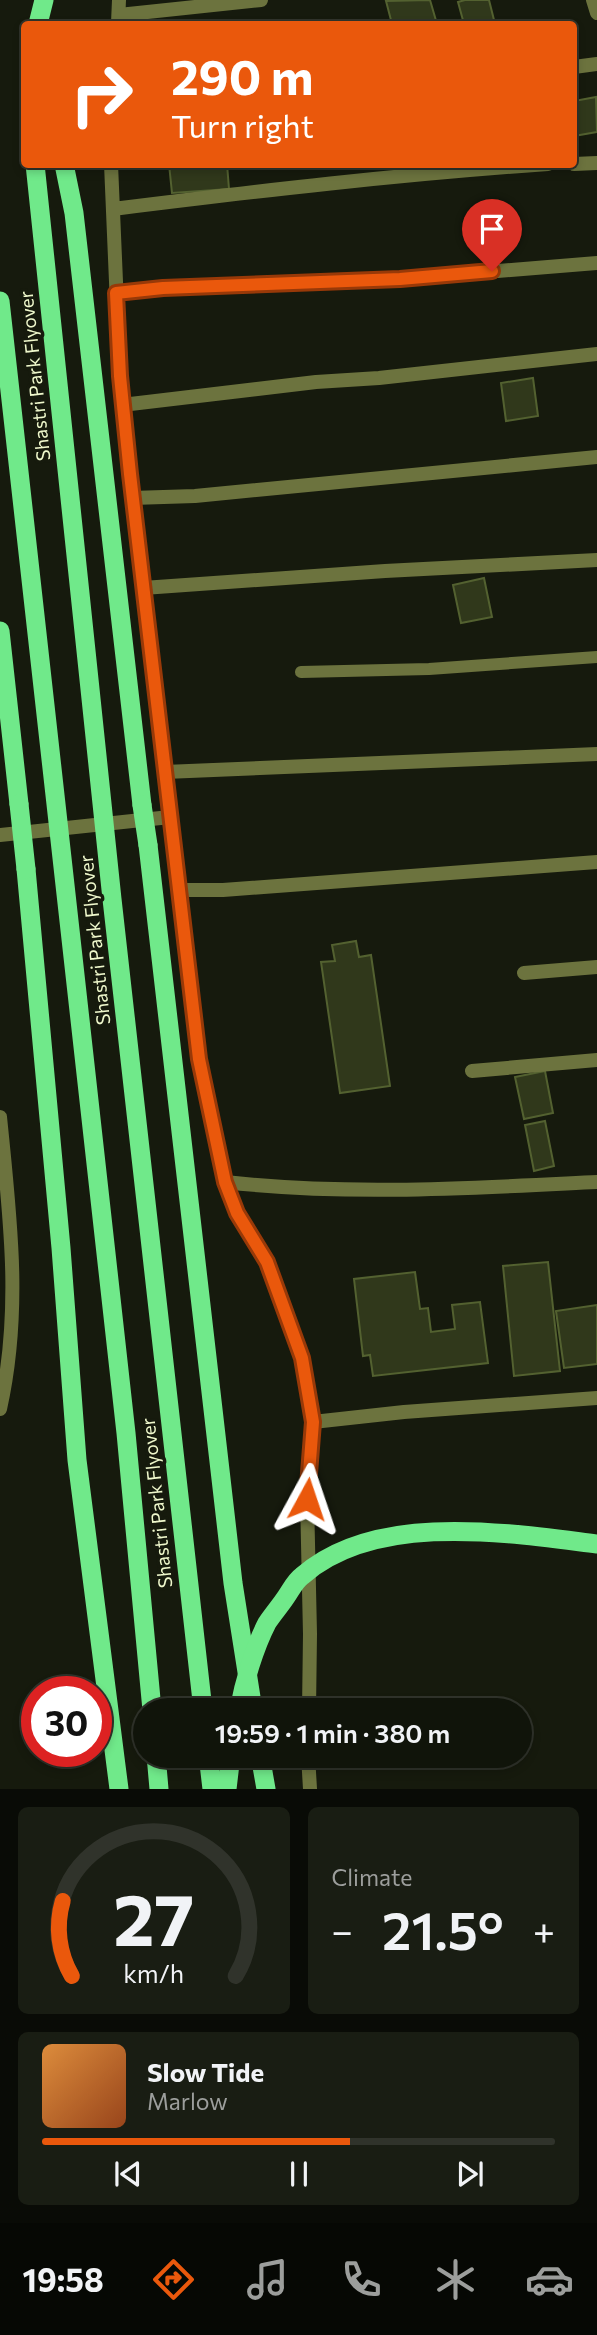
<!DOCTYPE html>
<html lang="en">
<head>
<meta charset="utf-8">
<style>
	body { margin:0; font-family:Commissioner,sans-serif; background:#191d13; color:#f1f3f6; height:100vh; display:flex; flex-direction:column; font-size:26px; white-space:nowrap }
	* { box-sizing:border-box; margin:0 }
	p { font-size:23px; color:#9c9e9c }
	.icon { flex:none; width:38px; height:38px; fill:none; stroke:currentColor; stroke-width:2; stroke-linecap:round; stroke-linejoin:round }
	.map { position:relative; height:1789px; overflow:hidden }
	.panel { display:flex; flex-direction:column; gap:18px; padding:18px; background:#090b06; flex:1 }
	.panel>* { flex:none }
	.hud { position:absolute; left:21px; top:21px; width:556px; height:147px; border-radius:7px; box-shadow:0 4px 10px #0003,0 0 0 2px #30332b; background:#ea580c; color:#fff; overflow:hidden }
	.speed { position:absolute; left:21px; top:1676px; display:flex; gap:14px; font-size:35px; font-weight:700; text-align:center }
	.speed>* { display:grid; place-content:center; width:91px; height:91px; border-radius:50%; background:#10140a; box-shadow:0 4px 10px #0003,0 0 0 2px #30332b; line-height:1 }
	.speed .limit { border:10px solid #d22; background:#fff; color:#111 }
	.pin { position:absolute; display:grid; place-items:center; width:60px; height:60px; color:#fff; margin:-72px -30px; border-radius:50% 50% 50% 0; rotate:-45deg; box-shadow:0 0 7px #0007 }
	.pin .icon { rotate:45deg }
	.me { position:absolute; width:77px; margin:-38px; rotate:5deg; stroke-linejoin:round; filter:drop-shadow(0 0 5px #0008) }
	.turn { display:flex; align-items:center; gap:24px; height:147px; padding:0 35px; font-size:32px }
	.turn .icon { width:91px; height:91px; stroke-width:2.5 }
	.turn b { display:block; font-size:49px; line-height:60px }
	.big { font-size:52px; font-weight:600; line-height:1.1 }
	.panel .card { flex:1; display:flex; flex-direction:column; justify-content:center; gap:10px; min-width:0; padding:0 24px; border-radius:10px; background:#191d13 }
	.panel .dial { align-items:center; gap:0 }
	.dial svg { height:182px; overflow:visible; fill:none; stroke:#30332b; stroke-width:7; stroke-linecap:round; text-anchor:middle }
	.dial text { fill:#f1f3f6; stroke:none }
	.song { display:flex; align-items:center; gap:21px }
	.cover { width:84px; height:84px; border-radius:10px; background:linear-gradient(135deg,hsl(30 70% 55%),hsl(20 70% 35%)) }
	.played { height:7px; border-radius:4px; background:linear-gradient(90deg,#ea580c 60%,#30332b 60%) }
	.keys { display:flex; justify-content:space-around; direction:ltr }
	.heat { display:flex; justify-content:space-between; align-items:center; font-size:38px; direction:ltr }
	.panel .tiles { flex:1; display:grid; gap:18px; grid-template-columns:1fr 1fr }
	.card:last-child { grid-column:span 2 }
	.trip { position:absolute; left:133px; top:1698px; width:399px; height:70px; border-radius:35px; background:#10140a; box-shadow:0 4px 10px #0003,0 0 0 2px #30332b; font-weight:600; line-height:70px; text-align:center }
	.tab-bar { display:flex; height:112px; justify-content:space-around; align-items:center; background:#060804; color:#9c9e9c }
	.tab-bar .icon { width:49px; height:49px }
	.tab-bar .active { color:#ea580c }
	.tab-bar b { font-size:32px; color:#f1f3f6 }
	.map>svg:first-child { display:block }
</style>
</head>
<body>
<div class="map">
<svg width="597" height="1789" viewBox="0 0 597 1789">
	<rect width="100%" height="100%" fill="#161a0d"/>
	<path fill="#30381b" stroke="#536130" stroke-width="2" d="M430 0 437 24H392L386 1Z
		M465 0H489L495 24H464L458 2Z
		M596 97 597 132 574 136V101Z
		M169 164H227L229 189 172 193Z
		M533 378 538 416 506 421 501 383Z
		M484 578 492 617 461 623 453 585Z
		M356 941 359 957 371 955 390 1086 340 1093 321 962 335 961 332 945Z
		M545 1071 553 1113 524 1119 515 1077Z
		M545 1121 554 1166 534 1171 525 1125Z
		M548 1262 560 1371 514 1376 503 1266Z
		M415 1272 420 1309 428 1308 431 1332 455 1329 452 1305 480 1302 488 1363 373 1376 370 1355 363 1356 354 1279Z
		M597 1305V1364L564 1368 556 1311Z"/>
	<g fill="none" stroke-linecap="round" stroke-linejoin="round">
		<path stroke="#6c733e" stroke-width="12" d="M301 672 429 669 597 657"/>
		<path stroke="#6c733e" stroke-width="14" d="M593 0 597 13
			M119 15 261 0
			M118 23 119 0
			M574 67 597 64
			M111 164 120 376 165 772 166 791 180 890 188 975 199 1060 225 1182 237 1213 267 1262 302 1358 313 1422 307 1498 310 1634 309 1710
			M574 164 597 163
			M113 209C258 191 403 174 548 164
			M116 293 163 288 400 279 597 263
			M122 405 316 382 379 378 597 354
			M132 498 195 496 597 457
			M143 588 385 571 597 560
			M165 772 597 754
			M0 835 170 817
			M180 890H223L597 862
			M524 973 597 967
			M472 1071 597 1060
			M0 1117C10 1217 22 1310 0 1409
			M225 1182C348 1196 473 1188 597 1182
			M313 1422 404 1412 597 1398
			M308 1755 310 1789"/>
		<path stroke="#70e98a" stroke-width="19" d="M38 24 44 0
			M64 164 74 213 142 805
			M0 631 19 804
			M148 845 233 1583 253 1710
			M26 869 61 1248 77 1460 119 1789
			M156 1755 159 1789
			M208 1755 212 1789
			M260 1755 266 1789
			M227 1789 231 1755"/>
		<path stroke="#70e98a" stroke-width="19" d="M35 164 112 899 203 1710
			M0 301 126 1433 152 1710
			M19 804 26 869
			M142 805 148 845
			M239 1710C244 1683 254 1648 267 1623 273 1614 280 1606 286 1597 291 1590 295 1581 302 1576 376 1511 508 1533 597 1544"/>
	</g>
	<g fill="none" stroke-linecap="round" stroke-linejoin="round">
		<defs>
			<path id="route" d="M307 1499 313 1422 302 1358 267 1262 237 1213 225 1182 199 1059 130 474 120 376 116 293 163 288 400 279 492 271"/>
		</defs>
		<use href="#route" stroke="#983908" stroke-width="18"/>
		<use href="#route" stroke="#ea580c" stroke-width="12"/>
	</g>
	<g text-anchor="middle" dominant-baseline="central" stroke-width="7" stroke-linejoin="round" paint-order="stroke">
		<g font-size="19" fill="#eff8cc" stroke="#161a0d">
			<text transform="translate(34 376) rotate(-96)">Shastri Park Flyover</text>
			<text transform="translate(94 940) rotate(-96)">Shastri Park Flyover</text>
			<text transform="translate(156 1503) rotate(-96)">Shastri Park Flyover</text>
		</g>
	</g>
</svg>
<div class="speed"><div class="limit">30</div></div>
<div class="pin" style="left:492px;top:271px;background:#d93025"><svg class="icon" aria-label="arrive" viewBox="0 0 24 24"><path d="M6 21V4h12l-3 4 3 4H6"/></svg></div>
<svg class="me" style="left:307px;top:1499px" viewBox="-20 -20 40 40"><path d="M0-17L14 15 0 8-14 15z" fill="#ea580c" stroke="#fff" stroke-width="4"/></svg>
<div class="trip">19:59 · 1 min · 380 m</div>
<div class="hud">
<div class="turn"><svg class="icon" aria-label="right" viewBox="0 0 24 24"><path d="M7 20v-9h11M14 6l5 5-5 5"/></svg><div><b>290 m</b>Turn right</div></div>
</div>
</div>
<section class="panel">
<div class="tiles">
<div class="card dial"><svg viewBox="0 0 100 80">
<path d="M14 69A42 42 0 1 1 86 69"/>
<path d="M14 69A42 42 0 0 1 10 36" stroke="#ea580c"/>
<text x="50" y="56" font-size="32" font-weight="700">27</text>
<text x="50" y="72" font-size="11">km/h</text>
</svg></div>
<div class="card"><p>Climate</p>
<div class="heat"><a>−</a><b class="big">21.5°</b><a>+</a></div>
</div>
<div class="card">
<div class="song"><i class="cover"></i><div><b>Slow Tide</b><p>Marlow</p></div></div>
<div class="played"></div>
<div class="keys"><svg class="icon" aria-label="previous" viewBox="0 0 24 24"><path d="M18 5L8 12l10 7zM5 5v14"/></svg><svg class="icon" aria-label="pause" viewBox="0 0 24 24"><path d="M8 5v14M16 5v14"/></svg><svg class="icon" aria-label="next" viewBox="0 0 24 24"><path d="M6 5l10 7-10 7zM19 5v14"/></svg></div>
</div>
</div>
</section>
<nav class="tab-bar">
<b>19:58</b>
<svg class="icon active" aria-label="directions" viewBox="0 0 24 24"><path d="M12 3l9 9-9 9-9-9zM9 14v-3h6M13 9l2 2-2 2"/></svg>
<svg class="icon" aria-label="music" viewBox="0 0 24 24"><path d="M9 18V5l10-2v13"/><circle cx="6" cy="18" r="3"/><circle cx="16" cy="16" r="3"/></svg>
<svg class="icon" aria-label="phone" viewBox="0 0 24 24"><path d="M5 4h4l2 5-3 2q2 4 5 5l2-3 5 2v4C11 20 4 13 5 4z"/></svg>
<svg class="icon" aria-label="climate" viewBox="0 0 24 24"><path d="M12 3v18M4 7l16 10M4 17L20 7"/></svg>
<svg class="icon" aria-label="car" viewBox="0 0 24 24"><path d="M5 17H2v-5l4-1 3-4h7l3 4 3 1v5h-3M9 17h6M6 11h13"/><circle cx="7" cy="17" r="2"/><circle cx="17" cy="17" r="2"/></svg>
</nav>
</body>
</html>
